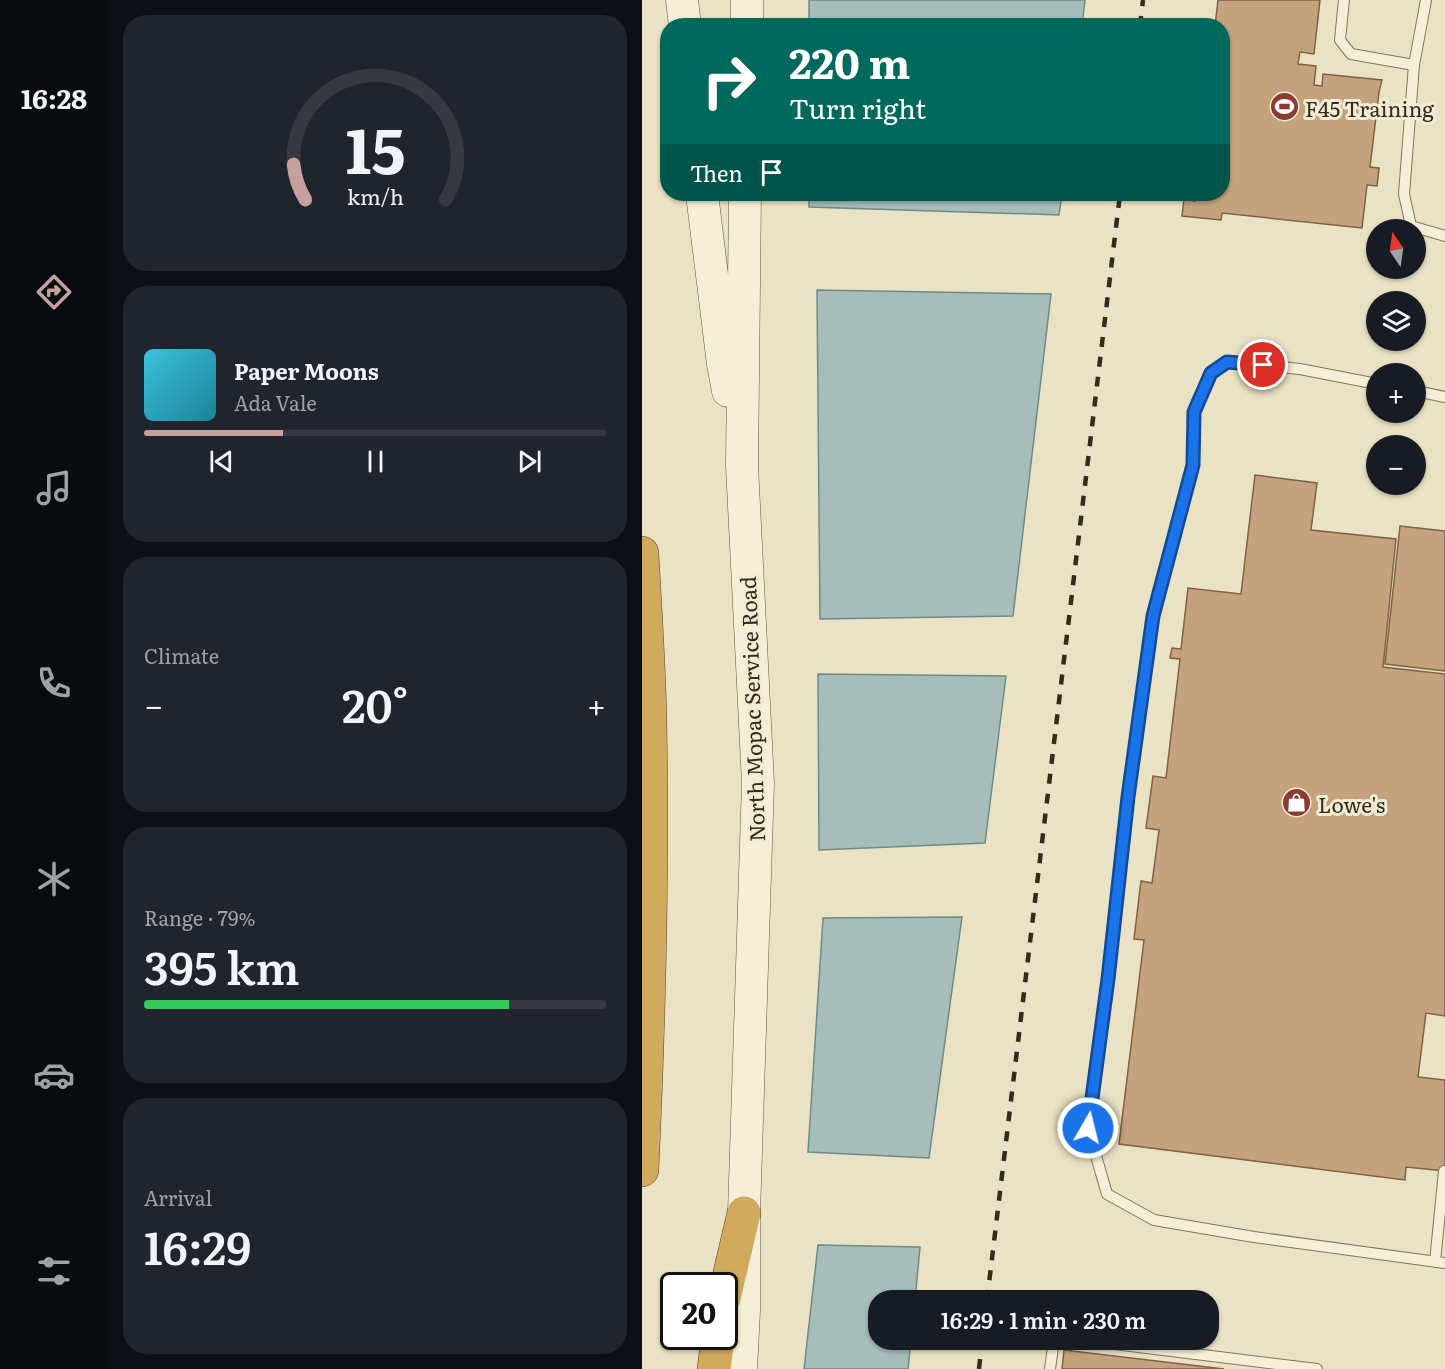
<!DOCTYPE html>
<html lang="en">
<head>
<meta charset="utf-8">
<style>
	body { margin:0; font-family:Literata,serif; background:#20242c; color:#f1f3f6; height:100vh; display:flex; flex-direction:column; font-size:22px; white-space:nowrap }
	* { box-sizing:border-box; margin:0 }
	p { font-size:20px; color:#9ea1a6 }
	.icon { flex:none; width:33px; height:33px; fill:none; stroke:currentColor; stroke-width:2; stroke-linecap:round; stroke-linejoin:round }
	.map { position:relative; flex:1; overflow:hidden }
	.sheet { display:flex; flex-direction:column; gap:15px; padding:15px; background:#0d0f14; width:534px }
	.sheet>* { flex:none }
	.banner { position:absolute; left:18px; top:18px; width:570px; height:183px; border-radius:24px; box-shadow:0 2px 4px #0004; background:#00695c; color:#fff; overflow:hidden }
	.needle { width:39px; rotate:347deg }
	.controls { position:absolute; left:724px; top:219px; display:grid; gap:12px }
	.controls a { display:grid; place-items:center; width:60px; height:60px; border-radius:50%; background:#171b24; box-shadow:0 2px 4px #0004; font-size:30px }
	.speed { position:absolute; left:18px; top:1272px; display:flex; gap:12px; font-size:30px; font-weight:700; text-align:center }
	.speed>* { display:grid; place-content:center; width:78px; height:78px; border-radius:50%; background:#171b24; box-shadow:0 2px 4px #0004; line-height:1 }
	.speed .limit { border:3px solid #111; border-radius:9px; background:#fff; color:#111 }
	.pin { position:absolute; display:grid; place-items:center; width:51px; height:51px; color:#fff; margin:-26px; border:3px solid #fff; border-radius:50%; box-shadow:0 2px 6px #0007 }
	.me { position:absolute; width:66px; margin:-33px; rotate:8deg; stroke-linejoin:round; filter:drop-shadow(0 0 4px #0008) }
	.turn { display:flex; align-items:center; gap:21px; height:126px; padding:0 30px; font-size:27px }
	.turn .icon { width:78px; height:78px; stroke-width:2.5 }
	.turn b { display:block; font-size:42px; line-height:51px }
	.then { display:flex; align-items:center; height:57px; padding:0 30px; background:#0003; gap:12px; font-size:22px }
	.big { font-size:45px; font-weight:600; line-height:1.1 }
	.sheet .widget { flex:1; display:flex; flex-direction:column; justify-content:center; gap:9px; min-width:0; padding:0 21px; border-radius:24px; background:#20242c }
	.sheet .dial { align-items:center; gap:0 }
	.dial svg { height:156px; overflow:visible; fill:none; stroke:#363941; stroke-width:7; stroke-linecap:round; text-anchor:middle }
	.dial text { fill:#f1f3f6; stroke:none }
	.song { display:flex; align-items:center; gap:18px }
	.cover { width:72px; height:72px; border-radius:9px; background:linear-gradient(135deg,hsl(190 70% 55%),hsl(190 70% 35%)) }
	.played { height:6px; border-radius:3px; background:linear-gradient(90deg,#c4a09e 30%,#363941 30%) }
	.keys { display:flex; justify-content:space-around; direction:ltr }
	.heat { display:flex; justify-content:space-between; align-items:center; font-size:33px; direction:ltr }
	.charge { height:9px; border-radius:4px; background:linear-gradient(90deg,#34c759 79%,#363941 0) }
	.trip { position:absolute; left:226px; top:1290px; width:351px; height:60px; border-radius:24px; background:#171b24; box-shadow:0 2px 4px #0004; font-weight:600; line-height:60px; text-align:center }
	main { display:flex; flex:1; min-height:0 }
	.menu { display:flex; flex-direction:column; width:108px; justify-content:space-around; align-items:center; background:#090b0e; color:#9ea1a6 }
	.menu .icon { width:42px; height:42px }
	.menu .active { color:#c4a09e }
	.menu b { font-size:27px; color:#f1f3f6 }
	.map>svg:first-child { display:block }
</style>
</head>
<body>
<main>
<nav class="menu">
<b>16:28</b>
<svg class="icon active" aria-label="directions" viewBox="0 0 24 24"><path d="M12 3l9 9-9 9-9-9zM9 14v-3h6M13 9l2 2-2 2"/></svg>
<svg class="icon" aria-label="music" viewBox="0 0 24 24"><path d="M9 18V5l10-2v13"/><circle cx="6" cy="18" r="3"/><circle cx="16" cy="16" r="3"/></svg>
<svg class="icon" aria-label="phone" viewBox="0 0 24 24"><path d="M5 4h4l2 5-3 2q2 4 5 5l2-3 5 2v4C11 20 4 13 5 4z"/></svg>
<svg class="icon" aria-label="climate" viewBox="0 0 24 24"><path d="M12 3v18M4 7l16 10M4 17L20 7"/></svg>
<svg class="icon" aria-label="car" viewBox="0 0 24 24"><path d="M5 17H2v-5l4-1 3-4h7l3 4 3 1v5h-3M9 17h6M6 11h13"/><circle cx="7" cy="17" r="2"/><circle cx="17" cy="17" r="2"/></svg>
<svg class="icon" aria-label="filters" viewBox="0 0 24 24"><path d="M4 7h16M4 17h16"/><circle cx="9" cy="7" r="2"/><circle cx="15" cy="17" r="2"/></svg>
</nav>
<section class="sheet">
<div class="widget dial"><svg viewBox="0 0 100 80">
<path d="M14 69A42 42 0 1 1 86 69"/>
<path d="M14 69A42 42 0 0 1 8 51" stroke="#c4a09e"/>
<text x="50" y="56" font-size="32" font-weight="700">15</text>
<text x="50" y="72" font-size="11">km/h</text>
</svg></div>
<div class="widget">
<div class="song"><i class="cover"></i><div><b>Paper Moons</b><p>Ada Vale</p></div></div>
<div class="played"></div>
<div class="keys"><svg class="icon" aria-label="previous" viewBox="0 0 24 24"><path d="M18 5L8 12l10 7zM5 5v14"/></svg><svg class="icon" aria-label="pause" viewBox="0 0 24 24"><path d="M8 5v14M16 5v14"/></svg><svg class="icon" aria-label="next" viewBox="0 0 24 24"><path d="M6 5l10 7-10 7zM19 5v14"/></svg></div>
</div>
<div class="widget"><p>Climate</p>
<div class="heat"><a>−</a><b class="big">20°</b><a>+</a></div>
</div>
<div class="widget"><p>Range · 79%</p><b class="big">395 km</b><div class="charge"></div></div>
<div class="widget"><p>Arrival</p><b class="big">16:29</b></div>
</section>
<div class="map">
<svg width="803" height="1369" viewBox="0 0 803 1369">
	<rect width="100%" height="100%" fill="#eae2c4"/>
	<path fill="#a6bdb9" stroke="#6e8b86" stroke-width="1.5" d="M167 0H443L440 25 167 26Z
		M167 194H420L417 215 167 207Z
		M175 290 409 294 371 616 178 619Z
		M176 674 364 676 343 843 177 850Z
		M320 917 287 1158 166 1152 181 918Z
		M176 1245 278 1247 273 1300H237V1340H269L266 1369H162Z"/>
	<path fill="#c5a27e" stroke="#806244" stroke-width="1.5" d="M576 0H678L672 54 658 52 656 64 674 66 672 85 680 86 681 74 740 80 737 92 728 167 737 168 735 186 725 185 720 228 580 213 579 220 540 216 542 199 553 201 554 194H580V26H573Z
		M613 475 675 483 669 530 754 539 741 667 803 674V1016L784 1013 776 1077 803 1080V1171L764 1167 763 1180 477 1144 502 940 492 939 499 881 510 883 517 830 504 828 511 776 524 778 538 659 528 658 530 648 539 649 546 588 599 594Z
		M758 526 803 531V671L743 664Z
		M422 1350 582 1369H420Z"/>
	<g fill="none" stroke-linecap="round" stroke-linejoin="round">
		<defs>
			<path id="lane" d="M702 0 698 40 709 54 772 65 762 194 769 226 803 236
				M772 65 784 0
				M735 384 658 369 585 362 569 373 552 412 551 465 511 616 486 797 466 979 446 1128 465 1194 512 1220 612 1237 803 1263
				M774 391 803 397
				M793 1262 802 1171
				M440 1340 675 1369
				M408 1369 412 1340"/>
			<path id="secondary" d="M40 0 43 26
				M105 26V0
				M60 194 81 364 86 391
				M99 1369 102 1311V1213L116 783 100 466 103 194"/>
			<path id="highway" d="M0 553C3 609 7 665 8 721 11 871 7 1020 0 1170
				M82 1298 102 1213
				M72 1369 76 1336"/>
		</defs>
		<use href="#lane" stroke="#83755c" stroke-width="12"/>
		<use href="#secondary" stroke="#655640" stroke-width="33"/>
		<use href="#highway" stroke="#514330" stroke-width="34"/>
		<use href="#lane" stroke="#f5efd7" stroke-width="10"/>
		<use href="#secondary" stroke="#f5efd7" stroke-width="32"/>
		<use href="#highway" stroke="#d2aa5d" stroke-width="33"/>
		<path stroke="#342b1f" stroke-width="4.5" stroke-dasharray="10 10" stroke-linecap="butt" d="M498 26 501 0
			M345 1300 478 194
			M337 1369 340 1340"/>
	</g>
	<g fill="none" stroke-linecap="round" stroke-linejoin="round">
		<defs>
			<path id="route" d="M446 1128 466 979 486 797 511 616 551 465 552 412 569 373 585 362 621 365"/>
		</defs>
		<use href="#route" stroke="#114b97" stroke-width="15"/>
		<use href="#route" stroke="#1a73e8" stroke-width="10"/>
	</g>
	<defs>
		<symbol id="stadium-disc" viewBox="-11 -11 22 22"><circle r="9.5" fill="#8c3b32" stroke="#f2ecd3"/><path d="M0-5a6.5 5 0 1 0 0 10a6.5 5 0 1 0 0-10ZM-3.5-1.8h7v3.6h-7Z" fill="#fff"/></symbol>
		<symbol id="shop-disc" viewBox="-11 -11 22 22"><circle r="9.5" fill="#8c3b32" stroke="#f2ecd3"/><path d="M-5-2.5h2.3a2.7 3.5 0 0 1 5.4 0H5L5.5 6h-11ZM-1.5-2.5h3a1.5 2.3 0 0 0-3 0Z" fill="#fff"/></symbol>
	</defs>
	<g fill-rule="evenodd">
		<use href="#stadium-disc" x="626" y="90" width="33" height="33"/>
		<use href="#shop-disc" x="638" y="786" width="33" height="33"/>
	</g>
	<g text-anchor="middle" dominant-baseline="central" stroke-width="6" stroke-linejoin="round" paint-order="stroke">
		<g font-size="21" fill="#342b1f" stroke="#f2ecd3" text-anchor="start">
			<text x="663" y="107">F45 Training</text>
			<text x="676" y="803">Lowe's</text>
		</g>
		<g font-size="21" fill="#342b1f" stroke="#f2ecd3">
			<text transform="translate(109 709) rotate(-92)">North Mopac Service Road</text>
		</g>
	</g>
</svg>
<div class="controls">
<a><svg class="needle" viewBox="-14 -14 28 28"><path d="M0-13l5 13h-10z" fill="#e53935"/><path d="M0 13l5-13h-10z" fill="#9ea1a6"/></svg></a>
<a><svg class="icon" aria-label="layers" viewBox="0 0 24 24"><path d="M12 4l9 5-9 5-9-5zM3 14l9 5 9-5"/></svg></a>
<a>+</a>
<a>−</a>
</div>
<div class="speed"><div class="limit">20</div></div>
<div class="pin" style="left:621px;top:365px;background:#d93025"><svg class="icon" aria-label="arrive" viewBox="0 0 24 24"><path d="M6 21V4h12l-3 4 3 4H6"/></svg></div>
<svg class="me" style="left:446px;top:1128px" viewBox="-20 -20 40 40"><circle r="17" fill="#1a73e8" stroke="#fff" stroke-width="3"/><path d="M0-11L8 9 0 5-8 9z" fill="#fff"/></svg>
<div class="trip">16:29 · 1 min · 230 m</div>
<div class="banner">
<div class="turn"><svg class="icon" aria-label="right" viewBox="0 0 24 24"><path d="M7 20v-9h11M14 6l5 5-5 5"/></svg><div><b>220 m</b>Turn right</div></div>
<div class="then">Then<svg class="icon" aria-label="arrive" viewBox="0 0 24 24"><path d="M6 21V4h12l-3 4 3 4H6"/></svg></div>
</div>
</div>
</main>
</body>
</html>
